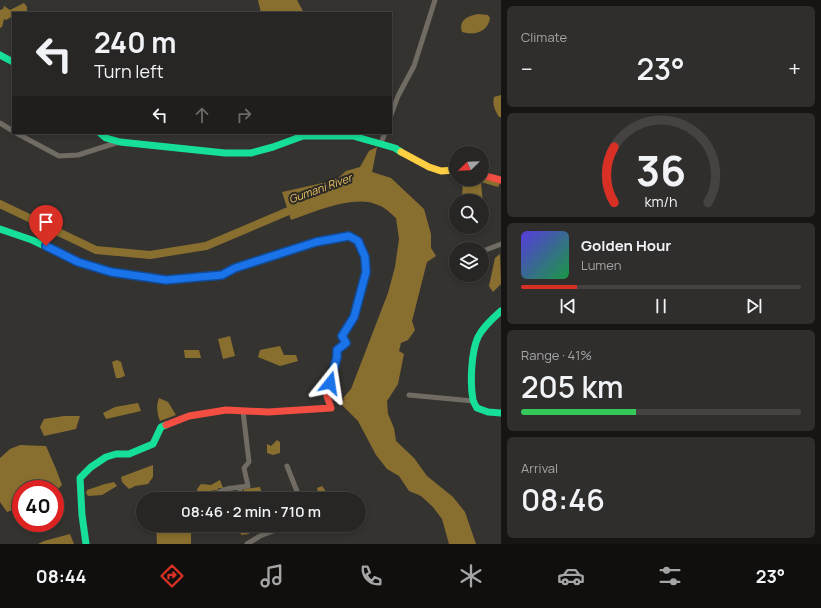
<!DOCTYPE html>
<html lang="en">
<head>
<meta charset="utf-8">
<style>
	body { margin:0; font-family:Manrope,sans-serif; background:#302e2c; color:#f1f3f6; height:100vh; display:flex; flex-direction:column; font-size:15px; white-space:nowrap }
	* { box-sizing:border-box; margin:0 }
	p { font-size:13px; color:#a5a5a6 }
	.icon { flex:none; width:22px; height:22px; fill:none; stroke:currentColor; stroke-width:2; stroke-linecap:round; stroke-linejoin:round }
	.map { position:relative; flex:1; overflow:hidden }
	.sheet { display:flex; flex-direction:column; gap:6px; padding:6px; background:#161514; width:320px }
	.sheet>* { flex:none }
	.hud { position:absolute; left:12px; top:12px; width:380px; height:122px; border-radius:0px; box-shadow:0 2px 6px #0003,0 0 0 1px #444341; background:#282624; color:#f1f3f6; overflow:hidden }
	.needle { width:26px; rotate:247deg }
	.buttons { position:absolute; left:449px; top:146px; display:grid; gap:8px }
	.buttons a { display:grid; place-items:center; width:40px; height:40px; border-radius:50%; background:#282624; box-shadow:0 2px 6px #0003,0 0 0 1px #444341; font-size:20px }
	.speed { position:absolute; left:12px; top:480px; display:flex; gap:8px; font-size:20px; font-weight:700; text-align:center }
	.speed>* { display:grid; place-content:center; width:52px; height:52px; border-radius:50%; background:#282624; box-shadow:0 2px 6px #0003,0 0 0 1px #444341; line-height:1 }
	.speed .limit { border:6px solid #d22; background:#fff; color:#111 }
	.pin { position:absolute; display:grid; place-items:center; width:34px; height:34px; color:#fff; margin:-41px -17px; border-radius:50% 50% 50% 0; rotate:-45deg; box-shadow:0 0 4px #0007 }
	.pin .icon { rotate:45deg }
	.me { position:absolute; width:44px; margin:-22px; rotate:15deg; stroke-linejoin:round; filter:drop-shadow(0 0 3px #0008) }
	.turn { display:flex; align-items:center; gap:14px; height:84px; padding:0 16px; font-size:18px }
	.turn .icon { width:52px; height:52px; stroke-width:2.5 }
	.turn b { display:block; font-size:28px; line-height:34px }
	.lanes { display:flex; align-items:center; height:38px; padding:0 16px; background:#0003; justify-content:center; gap:20px; direction:ltr }
	.lanes .off { opacity:.35 }
	.big { font-size:30px; font-weight:600; line-height:1.1 }
	.sheet .tile { flex:1; display:flex; flex-direction:column; justify-content:center; gap:6px; min-width:0; padding:0 14px; border-radius:6px; background:#302e2c }
	.sheet .dial { align-items:center; gap:0 }
	.dial svg { height:104px; overflow:visible; fill:none; stroke:#444341; stroke-width:7; stroke-linecap:round; text-anchor:middle }
	.dial text { fill:#f1f3f6; stroke:none }
	.song { display:flex; align-items:center; gap:12px }
	.cover { width:48px; height:48px; border-radius:6px; background:linear-gradient(135deg,hsl(250 70% 55%),hsl(140 70% 35%)) }
	.played { height:4px; border-radius:2px; background:linear-gradient(90deg,#d93025 20%,#444341 20%) }
	.keys { display:flex; justify-content:space-around; direction:ltr }
	.heat { display:flex; justify-content:space-between; align-items:center; font-size:22px; direction:ltr }
	.charge { height:6px; border-radius:3px; background:linear-gradient(90deg,#34c759 41%,#444341 0) }
	.trip { position:absolute; left:136px; top:492px; width:230px; height:40px; border-radius:20px; background:#282624; box-shadow:0 2px 6px #0003,0 0 0 1px #444341; font-weight:600; line-height:40px; text-align:center }
	.tab-bar { display:flex; height:64px; justify-content:space-around; align-items:center; background:#100f0e; color:#a5a5a6 }
	.tab-bar .icon { width:28px; height:28px }
	.tab-bar .selected { color:#d93025 }
	.tab-bar b { font-size:18px; color:#f1f3f6 }
	main { display:flex; flex:1; min-height:0 }
	.map>svg:first-child { display:block }
</style>
</head>
<body>
<main>
<div class="map">
<svg width="501" height="544" viewBox="0 0 501 544">
	<rect width="100%" height="100%" fill="#353330"/>
	<path fill="#896f2f" d="M258 0H297L304 13H261Z
		M24 3 27 7V13H13V16L6 20 4 19 2 27 0 28V10L3 9 4 6 10 10Z
		M478 14 488 15 490 18C488 32 474 36 462 32 458 20 468 16 478 14Z
		M501 95V117H499C495 110 492 105 494 97Z
		M377 147 372 172 391 178 424 209 431 234V248L436 256 427 262 412 321 415 330 408 340 401 343 399 351 404 354 398 384 387 401 388 414 394 428 396 441 414 458 427 476 453 497 465 512 476 544H449L442 519 433 507 421 496 409 491 399 476 387 469 376 455 358 421 342 405 344 397 351 389 388 293 395 267 399 239 396 218C391 214 385 207 378 205 355 194 314 212 291 220L282 192 336 180 346 171 360 167 369 151Z
		M482 177 500 183 498 187 481 182 483 204 482 205V201H462L463 179H482Z
		M500 254 501 284 493 292 489 286 495 258Z
		M230 336 235 356 223 359 218 339Z
		M280 346 284 355H296L298 361 280 366 258 357 260 350Z
		M184 350H199L201 358H185Z
		M117 360 121 362 125 376 120 378H116L112 362Z
		M159 398 168 402 176 415 160 421C157 413 156 406 159 398Z
		M138 403 141 411 106 419 103 413 115 407Z
		M64 416H80L76 429 44 436 40 427 44 419Z
		M277 440 280 442V453L273 455 267 453V444L271 446Z
		M20 445 46 446 56 469 62 485 55 492V489H21V507L7 512 0 502V458L10 449Z
		M153 465V477L148 484 135 486 129 489 122 482 121 477Z
		M220 480 223 488H219L216 491 215 490 198 494 197 489 201 484 211 485Z
		M114 482 117 486 102 495 88 496 86 493 87 490 105 484Z
		M322 486 325 490 328 499H319L317 488Z
		M260 487 262 494 260 499H245L243 494 244 489Z
		M156 525H191V544H157Z
		M238 525H247L249 534 241 535Z
		M70 534 74 544H38L44 541Z"/>
	<g fill="none" stroke-linecap="round" stroke-linejoin="round">
		<path stroke="#896f2f" stroke-width="8" d="M0 204 96 250 150 255 206 246 298 207"/>
		<path stroke="#706c64" stroke-width="5" d="M391 115 398 96 414 66 435 0
			M0 123 13 131
			M16 133 59 156 78 155 119 142
			M381 143 385 133
			M483 251 501 244
			M409 395 473 401
			M287 466 300 499
			M212 499C219 487 235 488 248 486L244 468 249 462 243 411
			M238 499 241 487
			M247 544 260 536 289 525"/>
		<path stroke="#16e098" stroke-width="7" d="M0 55 13 62
			M100 133 106 138 120 142 225 153H251L273 147 303 136H353L395 148 401 152
			M0 229 32 240 78 262 111 272 166 280 182 279
			M501 311C493 318 483 327 478 337 471 352 470 384 473 400 474 403 475 405 477 408L488 412 501 413
			M335 367 337 357V349L346 343 342 337 354 317 366 272 365 257 358 241 349 236H347
			M86 544 82 515 80 478 91 467 106 457 116 454H129L153 444 161 427 166 425"/>
		<path stroke="#ffcf43" stroke-width="7" d="M401 152 429 167 441 171 456 170"/>
		<path stroke="#f24e42" stroke-width="7" d="M482 175 501 180
			M182 279 222 275 235 268 316 242 347 236
			M166 425 189 416 226 410 268 412 331 408 327 396 335 367"/>
	</g>
	<g fill="none" stroke-linecap="round" stroke-linejoin="round">
		<defs>
			<path id="route" d="M46 246 78 262 111 272 166 280 222 275 235 268 316 242 349 236 358 241 365 257 366 272 354 317 342 336 346 343 337 350V357L330 383"/>
		</defs>
		<use href="#route" stroke="#114b97" stroke-width="10"/>
		<use href="#route" stroke="#1a73e8" stroke-width="7"/>
	</g>
	<g text-anchor="middle" dominant-baseline="central" stroke-width="4" stroke-linejoin="round" paint-order="stroke">
		<g font-size="11" font-style="italic" fill="#ebc261" stroke="#2c2a26">
			<text transform="translate(320 188) rotate(-20)">Gumani River</text>
		</g>
	</g>
</svg>
<div class="buttons">
<a><svg class="needle" viewBox="-14 -14 28 28"><path d="M0-13l5 13h-10z" fill="#e53935"/><path d="M0 13l5-13h-10z" fill="#a5a5a6"/></svg></a>
<a><svg class="icon" aria-label="search" viewBox="0 0 24 24"><circle cx="10" cy="10" r="6"/><path d="M15 15l6 6"/></svg></a>
<a><svg class="icon" aria-label="layers" viewBox="0 0 24 24"><path d="M12 4l9 5-9 5-9-5zM3 14l9 5 9-5"/></svg></a>
</div>
<div class="speed"><div class="limit">40</div></div>
<div class="pin" style="left:46px;top:246px;background:#d93025"><svg class="icon" aria-label="arrive" viewBox="0 0 24 24"><path d="M6 21V4h12l-3 4 3 4H6"/></svg></div>
<svg class="me" style="left:330px;top:383px" viewBox="-20 -20 40 40"><path d="M0-17L14 15 0 8-14 15z" fill="#1a73e8" stroke="#fff" stroke-width="4"/></svg>
<div class="trip">08:46 · 2 min · 710 m</div>
<div class="hud">
<div class="turn"><svg class="icon" aria-label="left" viewBox="0 0 24 24"><path d="M17 20v-9H6M10 6l-5 5 5 5"/></svg><div><b>240 m</b>Turn left</div></div>
<div class="lanes"><svg class="icon" aria-label="left" viewBox="0 0 24 24"><path d="M17 20v-9H6M10 6l-5 5 5 5"/></svg><svg class="icon off" aria-label="ahead" viewBox="0 0 24 24"><path d="M12 20V5M6 11l6-6 6 6"/></svg><svg class="icon off" aria-label="right" viewBox="0 0 24 24"><path d="M7 20v-9h11M14 6l5 5-5 5"/></svg></div>
</div>
</div>
<section class="sheet">
<div class="tile"><p>Climate</p>
<div class="heat"><a>−</a><b class="big">23°</b><a>+</a></div>
</div>
<div class="tile dial"><svg viewBox="0 0 100 80">
<path d="M14 69A42 42 0 1 1 86 69"/>
<path d="M14 69A42 42 0 0 1 14 26" stroke="#d93025"/>
<text x="50" y="56" font-size="32" font-weight="700">36</text>
<text x="50" y="72" font-size="11">km/h</text>
</svg></div>
<div class="tile">
<div class="song"><i class="cover"></i><div><b>Golden Hour</b><p>Lumen</p></div></div>
<div class="played"></div>
<div class="keys"><svg class="icon" aria-label="previous" viewBox="0 0 24 24"><path d="M18 5L8 12l10 7zM5 5v14"/></svg><svg class="icon" aria-label="pause" viewBox="0 0 24 24"><path d="M8 5v14M16 5v14"/></svg><svg class="icon" aria-label="next" viewBox="0 0 24 24"><path d="M6 5l10 7-10 7zM19 5v14"/></svg></div>
</div>
<div class="tile"><p>Range · 41%</p><b class="big">205 km</b><div class="charge"></div></div>
<div class="tile"><p>Arrival</p><b class="big">08:46</b></div>
</section>
</main>
<nav class="tab-bar">
<b>08:44</b>
<svg class="icon selected" aria-label="directions" viewBox="0 0 24 24"><path d="M12 3l9 9-9 9-9-9zM9 14v-3h6M13 9l2 2-2 2"/></svg>
<svg class="icon" aria-label="music" viewBox="0 0 24 24"><path d="M9 18V5l10-2v13"/><circle cx="6" cy="18" r="3"/><circle cx="16" cy="16" r="3"/></svg>
<svg class="icon" aria-label="phone" viewBox="0 0 24 24"><path d="M5 4h4l2 5-3 2q2 4 5 5l2-3 5 2v4C11 20 4 13 5 4z"/></svg>
<svg class="icon" aria-label="climate" viewBox="0 0 24 24"><path d="M12 3v18M4 7l16 10M4 17L20 7"/></svg>
<svg class="icon" aria-label="car" viewBox="0 0 24 24"><path d="M5 17H2v-5l4-1 3-4h7l3 4 3 1v5h-3M9 17h6M6 11h13"/><circle cx="7" cy="17" r="2"/><circle cx="17" cy="17" r="2"/></svg>
<svg class="icon" aria-label="filters" viewBox="0 0 24 24"><path d="M4 7h16M4 17h16"/><circle cx="9" cy="7" r="2"/><circle cx="15" cy="17" r="2"/></svg>
<b>23°</b>
</nav>
</body>
</html>
